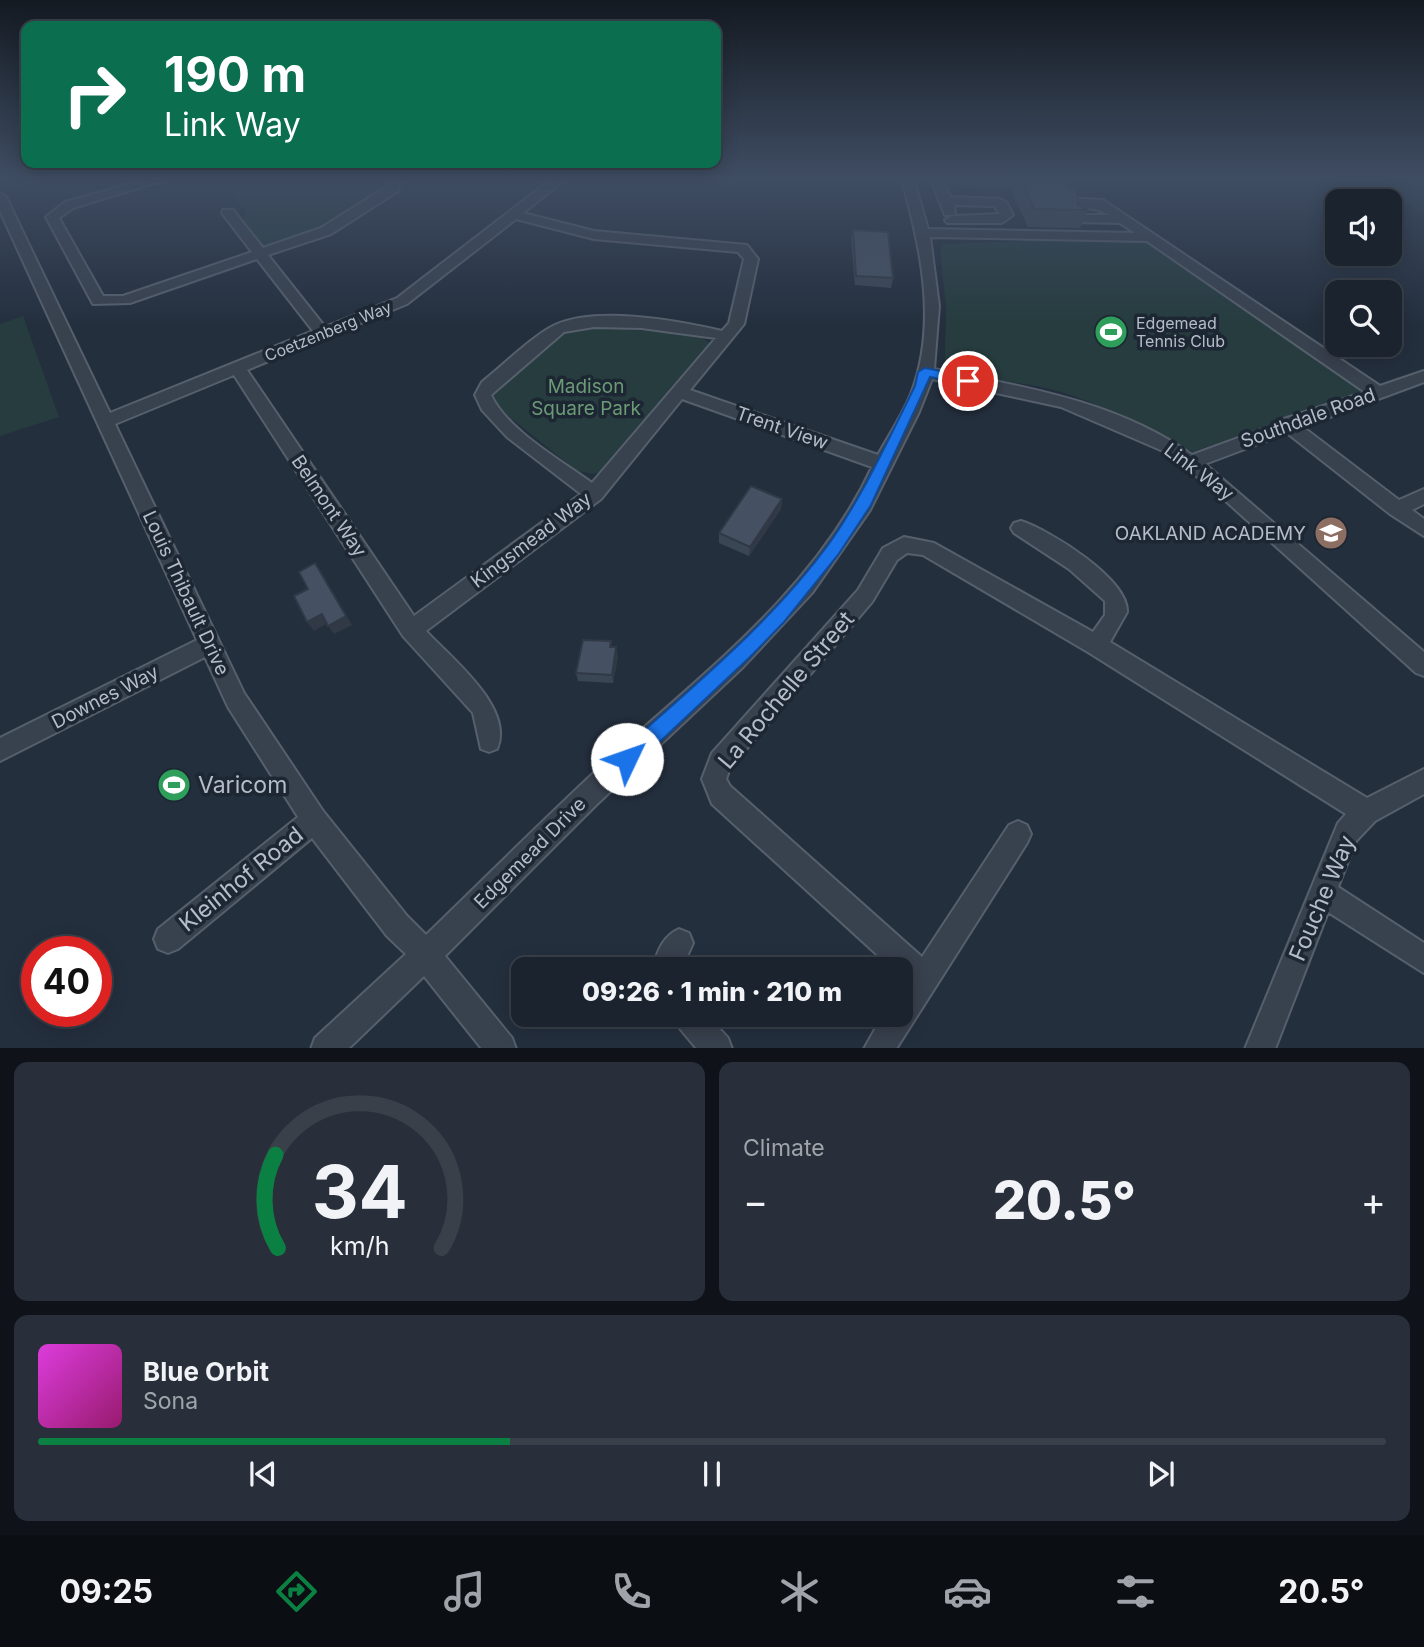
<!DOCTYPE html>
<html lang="en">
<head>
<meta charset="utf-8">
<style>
	body { margin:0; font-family:Inter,sans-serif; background:#282f3a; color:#f1f3f6; height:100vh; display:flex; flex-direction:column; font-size:26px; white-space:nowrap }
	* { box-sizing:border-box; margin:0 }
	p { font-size:23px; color:#a0a4aa }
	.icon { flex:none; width:38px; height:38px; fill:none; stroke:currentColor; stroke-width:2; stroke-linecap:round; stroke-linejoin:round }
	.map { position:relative; height:1048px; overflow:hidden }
	.drawer { display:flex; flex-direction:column; gap:14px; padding:14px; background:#0f1319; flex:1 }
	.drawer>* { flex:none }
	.top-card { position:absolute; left:21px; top:21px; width:700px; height:147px; border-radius:14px; box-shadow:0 4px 18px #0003,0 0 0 2px #39404a; background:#0b6e4f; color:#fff; overflow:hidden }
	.tools { position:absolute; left:1325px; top:189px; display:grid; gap:14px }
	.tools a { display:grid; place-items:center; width:77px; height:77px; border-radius:14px; background:#1b232e; box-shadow:0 4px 18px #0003,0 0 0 2px #39404a; font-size:35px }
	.speed { position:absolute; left:21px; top:936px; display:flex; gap:14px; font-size:35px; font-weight:700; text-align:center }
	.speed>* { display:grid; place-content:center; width:91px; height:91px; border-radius:50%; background:#1b232e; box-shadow:0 4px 18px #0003,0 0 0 2px #39404a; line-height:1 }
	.speed .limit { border:10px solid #d22; background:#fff; color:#111 }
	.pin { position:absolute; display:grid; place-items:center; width:60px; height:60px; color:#fff; margin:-30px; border:4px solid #fff; border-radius:50%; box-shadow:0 2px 7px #0007 }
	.me { position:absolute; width:77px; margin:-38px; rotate:48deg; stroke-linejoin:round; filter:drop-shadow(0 0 5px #0008) }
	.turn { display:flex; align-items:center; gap:24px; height:147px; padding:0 28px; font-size:32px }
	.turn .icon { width:91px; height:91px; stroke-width:2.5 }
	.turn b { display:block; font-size:49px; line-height:60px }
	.big { font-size:52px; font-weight:800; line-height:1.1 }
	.drawer .widget { flex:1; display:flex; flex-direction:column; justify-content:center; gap:10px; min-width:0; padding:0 24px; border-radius:14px; background:#282f3a }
	.drawer .dial { align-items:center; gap:0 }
	.dial svg { height:182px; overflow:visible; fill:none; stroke:#39404a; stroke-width:7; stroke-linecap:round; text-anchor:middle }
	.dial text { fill:#f1f3f6; stroke:none }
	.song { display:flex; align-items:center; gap:21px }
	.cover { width:84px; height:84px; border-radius:10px; background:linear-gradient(135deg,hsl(300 70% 55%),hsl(320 70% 35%)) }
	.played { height:7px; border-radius:4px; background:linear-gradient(90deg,#0b8043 35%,#39404a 35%) }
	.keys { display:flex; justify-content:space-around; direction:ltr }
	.heat { display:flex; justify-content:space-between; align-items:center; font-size:38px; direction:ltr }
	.drawer .tiles { flex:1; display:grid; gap:14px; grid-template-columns:1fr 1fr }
	.widget:last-child { grid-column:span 2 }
	.trip { position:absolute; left:511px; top:957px; width:402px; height:70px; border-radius:14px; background:#1b232e; box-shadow:0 4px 18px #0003,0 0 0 2px #39404a; font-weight:800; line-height:70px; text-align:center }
	.tab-bar { display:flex; height:112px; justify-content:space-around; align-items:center; background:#0b0e12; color:#a0a4aa }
	.tab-bar .icon { width:49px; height:49px }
	.tab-bar .current { color:#0b8043 }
	.tab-bar b { font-size:32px; color:#f1f3f6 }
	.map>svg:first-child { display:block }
</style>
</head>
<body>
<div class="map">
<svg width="1424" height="1049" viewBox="0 0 1424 1049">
	<rect width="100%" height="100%" fill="#242f3e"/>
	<path fill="#263c3f" d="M215 177H376L389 183 327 226 267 247 261 245 242 223 246 211Z
		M1355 177H1424V213Z
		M1141 237 1362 391 1193 452C1149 430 1102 403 1054 390 1018 380 976 383 945 361L946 306 940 252 944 244Z
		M23 316 59 417 0 436V324Z
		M583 325 699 336 711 344 606 469 594 474 577 471 496 406 492 399 499 387 567 329Z"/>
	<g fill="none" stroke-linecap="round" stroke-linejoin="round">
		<defs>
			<path id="minor" d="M154 177H174L73 208 59 218 103 296H123L252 252 222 213 223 210H233L263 248 321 228 388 186 390 183 384 177 400 179 398 191 331 234 268 255 325 327 397 298 554 177H568L523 213 594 231 747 245 758 259 744 324 690 390 878 455C889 435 902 416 911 394 938 324 921 247 901 177H913L928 229 1135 233 1120 223 1073 222V216L1078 215H1109C1092 204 1075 211 1062 202L1068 198 1103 200 1380 386 1424 371V382L1303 427 1399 500 1424 489V504L1412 510 1424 519V536L1390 514 1287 433 1205 464 1424 652V676L1416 673 1207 484 1163 451 1061 407 932 379 919 412 870 510 812 593 743 667 596 805 445 956 512 1038 516 1049H482L424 976 348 1049H311L315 1038 406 954 387 936 312 838 178 949 168 953 158 949 154 939 158 929 298 817 228 707 205 657 0 761V738L197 640 0 211V193L6 197 110 413 313 331 257 259 130 303 93 304 46 217 65 202ZM516 219 594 239 738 252 744 259 729 323 722 331C678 321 598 306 555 325 535 334 501 367 482 382L475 395 482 410 507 437 581 494 414 616 247 370 407 304ZM930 237 1147 241 1365 392 1281 420 1279 423 1192 455C1117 401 1023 387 934 369L939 306ZM594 327 641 328 716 338 592 483C562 461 507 430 491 395L564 332ZM234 375 403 636 473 713 481 749 489 752 497 749C515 708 451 658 426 631L601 499 682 399 872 467C817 586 710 668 614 754 550 813 488 875 426 935L407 916 323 811 244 693 115 424Z
				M930 177H942L950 197 1000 199 1006 202 1013 215 1002 223H947L945 220 952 216 1000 214 994 206 954 205 955 215H945Z
				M1021 521C1049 530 1129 579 1127 612L1110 642 1367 798 1424 769V794L1375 821 1356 841 1338 887 1424 943V973L1328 912 1275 1049H1245L1338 823 1346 814 1088 652 923 555 907 553 897 560 872 602 730 768 726 779 730 786 922 957 1009 825 1018 821 1027 825 1031 834 1027 843 896 1049H864L883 1015H901V988L906 981 901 977V970H894L712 804 702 779 712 753 858 590 883 548 904 537 934 543 1093 632 1105 615V601L1069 569 1014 533 1011 528 1014 523Z
				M679 929 689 933 693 943 681 970H653C656 953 663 936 679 929Z
				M672 1015H707L728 1038 732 1049H697L677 1025Z"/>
		</defs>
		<use href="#minor" stroke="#565f6c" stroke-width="4"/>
		<use href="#minor" fill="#38414e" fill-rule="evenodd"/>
	</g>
	<path fill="#3b4654" d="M956 177H1069L1068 186 1078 205 1088 210 1080 228 1028 227 1010 188 960 187Z
		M853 230 893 278 891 288 855 285 851 240Z
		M782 499 781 509 749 556 719 543V533Z
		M612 647 618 656 613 683 578 681 576 673Z"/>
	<path fill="#303945" d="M782 499 781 509 749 556 750 547Z
		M321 572 352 625 334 634 328 626Z
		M322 614 328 623 314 631 307 622Z
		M616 647 618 656 613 683 612 675Z"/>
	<path fill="#455162" stroke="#303945" stroke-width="2" d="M1019 177H1069L1070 179 1066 185 1076 190 1078 205 1088 210 1034 209Z
		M853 230 888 232 893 278 856 276Z
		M751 486 782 499 750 547 719 533Z
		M315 563 346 616 328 626 322 614 307 622 294 596 308 589 299 572Z
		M583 640 611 641 610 647H616L612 675 576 673Z"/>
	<linearGradient id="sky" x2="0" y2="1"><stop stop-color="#141a22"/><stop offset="0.55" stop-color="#3f4d63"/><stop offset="1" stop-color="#3f4d63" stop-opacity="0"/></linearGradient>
	<rect width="1424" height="324" fill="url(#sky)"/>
	<path fill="#1a73e8" stroke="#114b97" stroke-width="2" d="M925 368 968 376 975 381 968 385 930 377 871 505 838 555 784 622 750 657 634 766 627 769 620 766 617 759 620 752C692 687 770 624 828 545 863 496 888 440 915 386L918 372Z"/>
	<defs>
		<symbol id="stadium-disc" viewBox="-11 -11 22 22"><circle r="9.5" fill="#2e9e5b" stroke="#1d2633"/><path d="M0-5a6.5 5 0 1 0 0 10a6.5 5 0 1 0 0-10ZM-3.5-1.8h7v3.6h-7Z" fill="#fff"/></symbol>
		<symbol id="school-disc" viewBox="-11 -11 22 22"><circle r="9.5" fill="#8d6e63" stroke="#1d2633"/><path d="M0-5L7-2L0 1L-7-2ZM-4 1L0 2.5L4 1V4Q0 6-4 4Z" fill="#fff"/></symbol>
	</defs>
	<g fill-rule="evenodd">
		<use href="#stadium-disc" x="1092" y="313" width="38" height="38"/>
		<use href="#school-disc" x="1312" y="514" width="38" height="38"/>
		<use href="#stadium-disc" x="155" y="766" width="38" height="38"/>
	</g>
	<g text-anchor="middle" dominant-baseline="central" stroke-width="7" stroke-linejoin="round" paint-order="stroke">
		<g font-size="16" fill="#b4bcc9" stroke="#1d2633" text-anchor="start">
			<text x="1136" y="323">Edgemead<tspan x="1136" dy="18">Tennis Club</tspan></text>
		</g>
		<g font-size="16" fill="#b4bcc9" stroke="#1d2633">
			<text transform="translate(328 331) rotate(-22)">Coetzenberg Way</text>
		</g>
		<g font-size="19" fill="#6b9a76" stroke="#1d2633">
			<text x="586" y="386">Madison<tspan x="586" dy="22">Square Park</tspan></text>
		</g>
		<g font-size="19" fill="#b4bcc9" stroke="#1d2633">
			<text transform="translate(1308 418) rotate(-20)">Southdale Road</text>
			<text transform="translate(782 428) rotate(19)">Trent View</text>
			<text transform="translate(1199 472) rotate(37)">Link Way</text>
			<text transform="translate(329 506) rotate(56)">Belmont Way</text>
			<text transform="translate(531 540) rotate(-37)">Kingsmead Way</text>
			<text transform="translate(186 593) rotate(65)">Louis Thibault Drive</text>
			<text transform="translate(105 697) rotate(-27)">Downes Way</text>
			<text transform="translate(530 853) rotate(-45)">Edgemead Drive</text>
		</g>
		<g font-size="19" fill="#b4bcc9" stroke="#1d2633" text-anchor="end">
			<text x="1306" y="533">OAKLAND ACADEMY</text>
		</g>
		<g font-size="23" fill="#b4bcc9" stroke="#1d2633">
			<text transform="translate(786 690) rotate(-50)">La Rochelle Street</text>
			<text transform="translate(241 879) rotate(-39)">Kleinhof Road</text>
			<text transform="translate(1322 898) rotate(-67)">Fouche Way</text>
		</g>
		<g font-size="23" fill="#b4bcc9" stroke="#1d2633" text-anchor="start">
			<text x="198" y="785">Varicom</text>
		</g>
	</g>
</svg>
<div class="tools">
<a><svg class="icon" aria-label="sound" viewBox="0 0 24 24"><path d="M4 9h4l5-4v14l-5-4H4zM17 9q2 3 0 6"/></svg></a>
<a><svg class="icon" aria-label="search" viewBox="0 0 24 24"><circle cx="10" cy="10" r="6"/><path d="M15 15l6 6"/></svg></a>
</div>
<div class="speed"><div class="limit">40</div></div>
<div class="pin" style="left:968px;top:381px;background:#d93025"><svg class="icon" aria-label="arrive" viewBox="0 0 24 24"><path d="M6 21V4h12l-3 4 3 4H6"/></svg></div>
<svg class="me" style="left:627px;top:759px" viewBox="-20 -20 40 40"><circle r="19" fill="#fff"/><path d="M0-13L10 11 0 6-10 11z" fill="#1a73e8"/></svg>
<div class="trip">09:26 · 1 min · 210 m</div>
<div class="top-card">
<div class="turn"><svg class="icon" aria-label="right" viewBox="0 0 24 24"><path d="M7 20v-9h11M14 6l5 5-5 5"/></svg><div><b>190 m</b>Link Way</div></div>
</div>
</div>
<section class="drawer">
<div class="tiles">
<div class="widget dial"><svg viewBox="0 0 100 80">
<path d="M14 69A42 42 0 1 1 86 69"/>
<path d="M14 69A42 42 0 0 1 13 28" stroke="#0b8043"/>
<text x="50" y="56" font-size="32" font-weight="700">34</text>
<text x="50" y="72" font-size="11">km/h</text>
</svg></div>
<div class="widget"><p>Climate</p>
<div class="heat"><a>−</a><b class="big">20.5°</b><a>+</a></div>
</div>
<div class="widget">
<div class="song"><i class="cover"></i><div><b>Blue Orbit</b><p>Sona</p></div></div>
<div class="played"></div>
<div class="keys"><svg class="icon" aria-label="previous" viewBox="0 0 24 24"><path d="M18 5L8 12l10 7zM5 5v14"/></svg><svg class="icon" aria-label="pause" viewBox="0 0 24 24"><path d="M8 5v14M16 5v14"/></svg><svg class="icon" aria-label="next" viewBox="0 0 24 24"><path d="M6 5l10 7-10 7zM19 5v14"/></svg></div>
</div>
</div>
</section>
<nav class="tab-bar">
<b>09:25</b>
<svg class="icon current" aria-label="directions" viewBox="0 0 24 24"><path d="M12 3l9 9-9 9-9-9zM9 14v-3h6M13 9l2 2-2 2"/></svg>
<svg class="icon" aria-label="music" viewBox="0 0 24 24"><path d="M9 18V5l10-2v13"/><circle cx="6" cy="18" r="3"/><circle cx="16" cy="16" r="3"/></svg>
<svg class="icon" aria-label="phone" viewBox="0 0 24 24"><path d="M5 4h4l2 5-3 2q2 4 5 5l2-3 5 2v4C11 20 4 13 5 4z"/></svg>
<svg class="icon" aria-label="climate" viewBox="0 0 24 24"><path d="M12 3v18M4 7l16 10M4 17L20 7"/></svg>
<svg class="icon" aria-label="car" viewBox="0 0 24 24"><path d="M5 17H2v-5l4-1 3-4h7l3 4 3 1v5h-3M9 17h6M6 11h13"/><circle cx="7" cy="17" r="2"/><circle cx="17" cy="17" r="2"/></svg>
<svg class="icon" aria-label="filters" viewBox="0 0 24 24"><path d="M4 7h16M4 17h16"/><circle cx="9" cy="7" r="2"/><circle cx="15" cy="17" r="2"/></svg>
<b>20.5°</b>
</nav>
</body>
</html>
